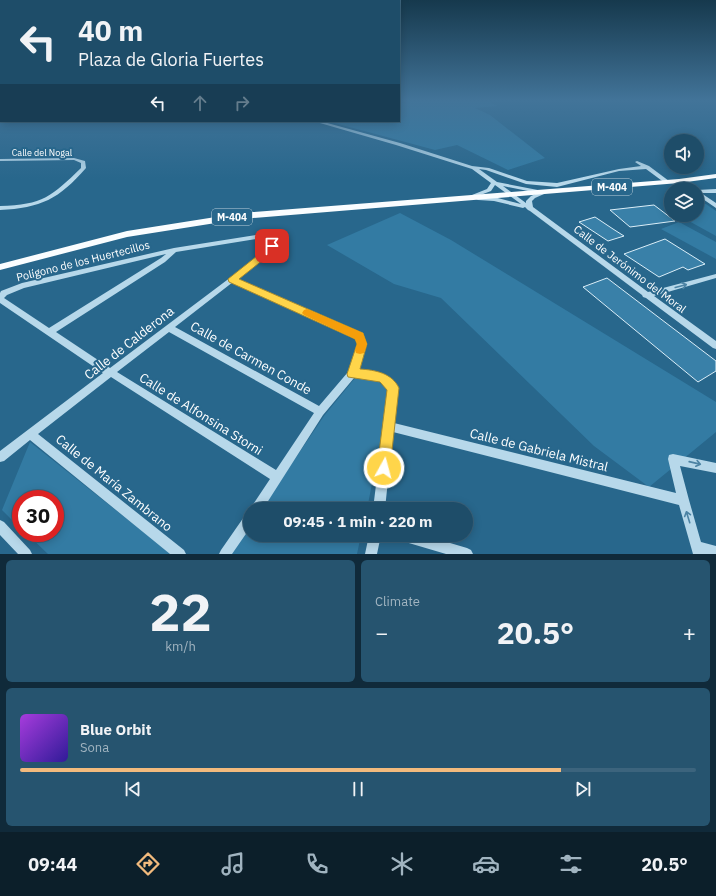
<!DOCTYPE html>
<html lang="en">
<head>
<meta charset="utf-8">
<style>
	body { margin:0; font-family:"IBM Plex Sans",sans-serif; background:#26546f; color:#f1f3f6; height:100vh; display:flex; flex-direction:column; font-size:15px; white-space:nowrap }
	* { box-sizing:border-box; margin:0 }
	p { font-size:13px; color:#a1b4c0 }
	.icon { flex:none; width:22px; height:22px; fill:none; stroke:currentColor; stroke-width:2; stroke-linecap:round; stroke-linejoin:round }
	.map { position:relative; height:554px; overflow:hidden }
	.details { display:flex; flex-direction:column; gap:6px; padding:6px; background:#102a3a; flex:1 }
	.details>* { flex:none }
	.guide { position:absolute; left:0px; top:0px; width:400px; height:122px; box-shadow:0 2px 10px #0003,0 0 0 1px #3c647d; background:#1e4d69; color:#f1f3f6; overflow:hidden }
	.controls { position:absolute; left:664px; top:134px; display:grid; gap:8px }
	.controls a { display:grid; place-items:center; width:40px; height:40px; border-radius:50%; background:#1e4d69; box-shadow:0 2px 10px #0003,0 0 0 1px #3c647d; font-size:20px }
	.speed { position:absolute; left:12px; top:490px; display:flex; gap:8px; font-size:20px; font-weight:700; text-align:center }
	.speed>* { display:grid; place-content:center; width:52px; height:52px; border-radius:50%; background:#1e4d69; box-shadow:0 2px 10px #0003,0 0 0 1px #3c647d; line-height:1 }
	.speed .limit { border:6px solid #d22; background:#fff; color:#111 }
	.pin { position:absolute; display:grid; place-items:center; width:34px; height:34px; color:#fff; margin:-17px; border-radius:8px; box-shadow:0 2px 6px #0006 }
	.me { position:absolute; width:44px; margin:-22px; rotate:7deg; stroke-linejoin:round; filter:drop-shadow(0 0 3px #0008) }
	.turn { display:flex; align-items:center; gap:14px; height:84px; padding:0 12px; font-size:18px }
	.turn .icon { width:52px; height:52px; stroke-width:2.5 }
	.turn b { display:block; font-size:28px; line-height:34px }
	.lanes { display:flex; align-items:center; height:38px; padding:0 12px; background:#0003; justify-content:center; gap:20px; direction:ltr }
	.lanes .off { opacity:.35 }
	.big { font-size:30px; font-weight:700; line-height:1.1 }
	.details .card { flex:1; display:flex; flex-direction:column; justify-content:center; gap:6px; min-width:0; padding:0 14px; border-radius:6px; background:#26546f }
	.details .dial { align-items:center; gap:0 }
	.dial b { font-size:52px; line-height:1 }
	.song { display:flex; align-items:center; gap:12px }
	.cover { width:48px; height:48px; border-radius:6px; background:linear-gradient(135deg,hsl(280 70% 55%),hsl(250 70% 35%)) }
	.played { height:4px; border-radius:2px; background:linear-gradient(90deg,#f2ba7d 80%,#3c647d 80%) }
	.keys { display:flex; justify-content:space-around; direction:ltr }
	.heat { display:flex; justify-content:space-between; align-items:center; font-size:22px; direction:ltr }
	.details .tiles { flex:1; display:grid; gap:6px; grid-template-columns:1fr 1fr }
	.card:last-child { grid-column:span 2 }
	.trip { position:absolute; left:243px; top:502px; width:230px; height:40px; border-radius:20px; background:#1e4d69; box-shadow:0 2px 10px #0003,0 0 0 1px #3c647d; font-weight:700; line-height:40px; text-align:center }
	.menu { display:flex; height:64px; justify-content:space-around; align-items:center; background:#0c1f2a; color:#a1b4c0 }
	.menu .icon { width:28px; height:28px }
	.menu .selected { color:#f2ba7d }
	.menu b { font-size:18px; color:#f1f3f6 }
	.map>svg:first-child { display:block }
</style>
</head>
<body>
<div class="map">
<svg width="716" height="554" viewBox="0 0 716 554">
	<rect width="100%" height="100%" fill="#28678c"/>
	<path fill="#337ba3" d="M427 101H488L497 106 475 108 490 115 545 158 508 170 457 145 435 150 327 121H399V103Z
		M706 204 716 211V236L678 215H697V205Z
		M400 213 451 240 716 402V432L649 487 594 446 441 298 394 284 327 245Z
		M679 222 716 242V259L661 229Z
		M355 378 377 380 388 391 381 438 367 509H261L324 416Z
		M30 442 171 554H48L26 533H55V499H21V529L2 510Z
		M250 525V535H361L357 554H230Z"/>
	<path fill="#3980a8" stroke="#dbeef8" d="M654 205 675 221 630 227 610 210Z
		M595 217 613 229 624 236 608 241 579 222Z
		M665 239 705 264 688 270 683 267 659 277 624 254Z
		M607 278 716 361V371L698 382 583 287Z"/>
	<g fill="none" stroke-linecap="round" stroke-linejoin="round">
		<path fill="#b7d8ea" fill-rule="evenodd" d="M0 101H1L0 104Z
			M313 121H320L400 143 472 166 489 168 527 181 557 183 619 169 641 166 635 162 637 161 649 166 669 181V183H665L646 169 619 171 557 187 526 184 486 170 479 169 497 182 543 191 545 193 544 194 535 198 532 201 533 207 648 292 716 274V278L654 296 716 341V349L713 348 646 298 643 297 642 295 530 211 528 210 525 207 523 208 494 201 478 200 476 199V197L469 200 467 199V197L487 189 491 183 472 169 396 145ZM495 185 521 204 494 197 478 196 491 191ZM503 186 538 193 531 196 526 201V203Z
			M74 158 85 161 86 168C59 199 41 208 0 210V206C43 205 52 196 81 168V163L74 160 0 161V159Z
			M679 179 681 180 694 189H687L677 182 676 181Z
			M716 189V193H701L716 203V208L697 195V190Z
			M262 234 273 238 275 246 267 255 238 279 362 334 366 344 358 370C374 370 390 372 398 388L394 423 676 493 668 459 669 455 673 454 716 463V473L680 466 689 500 701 542 716 546V554H693L679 505 393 432 385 509H373L388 389 381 381 366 378H354L323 415 263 509H250L270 479 111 377 38 434 184 550 186 554H170L30 440 4 461 0 462V451L103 373 0 303V293L1 291 22 283 174 248ZM262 238 268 240 269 246 263 253 110 368 56 332 165 262 176 252ZM166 254 161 258 49 328 4 298 7 295 24 288ZM233 282 356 338 358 344 348 372 319 406 175 327ZM169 332 314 413 276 470 117 372Z
			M250 512V528L232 554H219L221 550 246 514Z
			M0 520 4 522 30 550 32 554H18L0 535Z
			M369 535H381L377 554H365Z
			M396 535H423L467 548 471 550 473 554H446L402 541 398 539Z"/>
		<path fill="#fafdff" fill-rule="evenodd" d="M716 174V178L679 183 241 219 127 237 0 270V264L127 231 241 213 679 179Z"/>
	</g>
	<defs><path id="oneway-shaft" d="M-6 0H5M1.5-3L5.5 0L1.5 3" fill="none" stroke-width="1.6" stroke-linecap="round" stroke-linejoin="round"/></defs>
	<g stroke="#4c83a4">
		<use href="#oneway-shaft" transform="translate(681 286) rotate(-15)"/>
		<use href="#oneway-shaft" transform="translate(695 463) rotate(13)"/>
		<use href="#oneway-shaft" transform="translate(688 517) rotate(-107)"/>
	</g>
	<linearGradient id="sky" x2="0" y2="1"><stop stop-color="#16394d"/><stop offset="0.56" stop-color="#427499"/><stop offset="1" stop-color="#427499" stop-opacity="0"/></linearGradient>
	<rect width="716" height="179" fill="url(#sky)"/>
	<path fill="#ffd54a" stroke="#a68a30" d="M272 243 276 246 268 256 239 279 363 333 367 344 360 369C375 370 392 373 399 388L390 468 388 473 384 475 379 473 377 468 387 390 380 382 348 377 347 374 357 344 355 339 229 282 228 279 262 252 269 244Z"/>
	<path fill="#f59e0b" d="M307 309 363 333 367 344 364 353 360 354 356 353 355 350 357 344 355 339 304 315 302 313 304 310Z"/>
	<g text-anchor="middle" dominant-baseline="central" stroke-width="4" stroke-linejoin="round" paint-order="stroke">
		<g font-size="9" fill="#fff" stroke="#28678c">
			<text x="42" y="152">Calle del Nogal</text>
		</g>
		<g fill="#28678c" stroke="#bed1dc" stroke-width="1">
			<rect x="592" y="179" width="40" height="16" rx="3"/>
			<rect x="212" y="209" width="40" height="16" rx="3"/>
		</g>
		<g font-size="10" font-weight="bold" fill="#fff">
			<text x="612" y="187">M-404</text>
			<text x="232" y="217">M-404</text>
		</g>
		<g font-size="11" fill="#fff" stroke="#28678c">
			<text transform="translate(83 261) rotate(-14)">Polígono de los Huertecillos</text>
			<text transform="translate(630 269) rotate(37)">Calle de Jerónimo del Moral</text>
		</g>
		<g font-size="13" fill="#fff" stroke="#28678c">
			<text transform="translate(129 343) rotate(-38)">Calle de Calderona</text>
			<text transform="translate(251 358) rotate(29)">Calle de Carmen Conde</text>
			<text transform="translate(201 414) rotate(32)">Calle de Alfonsina Storni</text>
			<text transform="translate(539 450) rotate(14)">Calle de Gabriela Mistral</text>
			<text transform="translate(114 483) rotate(39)">Calle de María Zambrano</text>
		</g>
	</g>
</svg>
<div class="controls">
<a><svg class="icon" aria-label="sound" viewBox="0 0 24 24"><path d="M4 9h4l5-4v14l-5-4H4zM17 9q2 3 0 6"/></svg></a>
<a><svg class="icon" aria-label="layers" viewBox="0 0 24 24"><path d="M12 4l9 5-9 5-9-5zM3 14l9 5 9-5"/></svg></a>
</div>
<div class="speed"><div class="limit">30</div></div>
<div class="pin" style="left:272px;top:246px;background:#d93025"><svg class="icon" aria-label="arrive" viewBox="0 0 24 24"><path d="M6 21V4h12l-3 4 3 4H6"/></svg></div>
<svg class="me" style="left:384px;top:468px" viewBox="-20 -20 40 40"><circle r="17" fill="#ffd54a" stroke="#fff" stroke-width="3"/><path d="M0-11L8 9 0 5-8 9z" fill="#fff"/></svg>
<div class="trip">09:45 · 1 min · 220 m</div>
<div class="guide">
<div class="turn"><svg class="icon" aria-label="left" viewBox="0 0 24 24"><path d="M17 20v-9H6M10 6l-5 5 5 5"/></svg><div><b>40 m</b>Plaza de Gloria Fuertes</div></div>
<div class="lanes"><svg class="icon" aria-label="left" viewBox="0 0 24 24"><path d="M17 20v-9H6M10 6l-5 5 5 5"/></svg><svg class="icon off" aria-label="ahead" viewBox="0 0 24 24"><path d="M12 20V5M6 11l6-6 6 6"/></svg><svg class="icon off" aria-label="right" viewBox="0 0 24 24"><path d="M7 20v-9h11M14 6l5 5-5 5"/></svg></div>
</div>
</div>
<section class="details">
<div class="tiles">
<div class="card dial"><b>22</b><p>km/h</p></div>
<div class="card"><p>Climate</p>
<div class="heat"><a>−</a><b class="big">20.5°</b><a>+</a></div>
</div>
<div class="card">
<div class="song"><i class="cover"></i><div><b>Blue Orbit</b><p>Sona</p></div></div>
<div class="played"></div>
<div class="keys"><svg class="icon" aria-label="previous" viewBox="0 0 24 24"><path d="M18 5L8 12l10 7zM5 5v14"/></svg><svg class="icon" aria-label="pause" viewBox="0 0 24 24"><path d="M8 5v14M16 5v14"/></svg><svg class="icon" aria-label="next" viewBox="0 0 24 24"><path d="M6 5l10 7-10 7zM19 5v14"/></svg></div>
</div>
</div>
</section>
<nav class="menu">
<b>09:44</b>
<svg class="icon selected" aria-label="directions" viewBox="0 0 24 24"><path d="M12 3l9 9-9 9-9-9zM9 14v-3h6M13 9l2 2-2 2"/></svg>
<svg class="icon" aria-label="music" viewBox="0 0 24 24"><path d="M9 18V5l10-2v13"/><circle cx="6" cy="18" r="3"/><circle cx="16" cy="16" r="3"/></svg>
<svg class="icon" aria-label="phone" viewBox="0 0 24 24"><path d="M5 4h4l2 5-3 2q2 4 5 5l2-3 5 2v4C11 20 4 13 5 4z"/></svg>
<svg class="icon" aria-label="climate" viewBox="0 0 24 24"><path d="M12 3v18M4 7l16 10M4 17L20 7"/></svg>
<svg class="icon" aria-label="car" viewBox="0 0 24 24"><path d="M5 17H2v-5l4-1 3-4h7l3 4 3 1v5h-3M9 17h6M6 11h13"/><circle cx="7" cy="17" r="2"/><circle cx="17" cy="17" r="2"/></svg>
<svg class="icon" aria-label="filters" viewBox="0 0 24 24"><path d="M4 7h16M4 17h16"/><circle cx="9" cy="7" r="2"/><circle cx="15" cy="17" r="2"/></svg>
<b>20.5°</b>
</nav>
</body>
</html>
